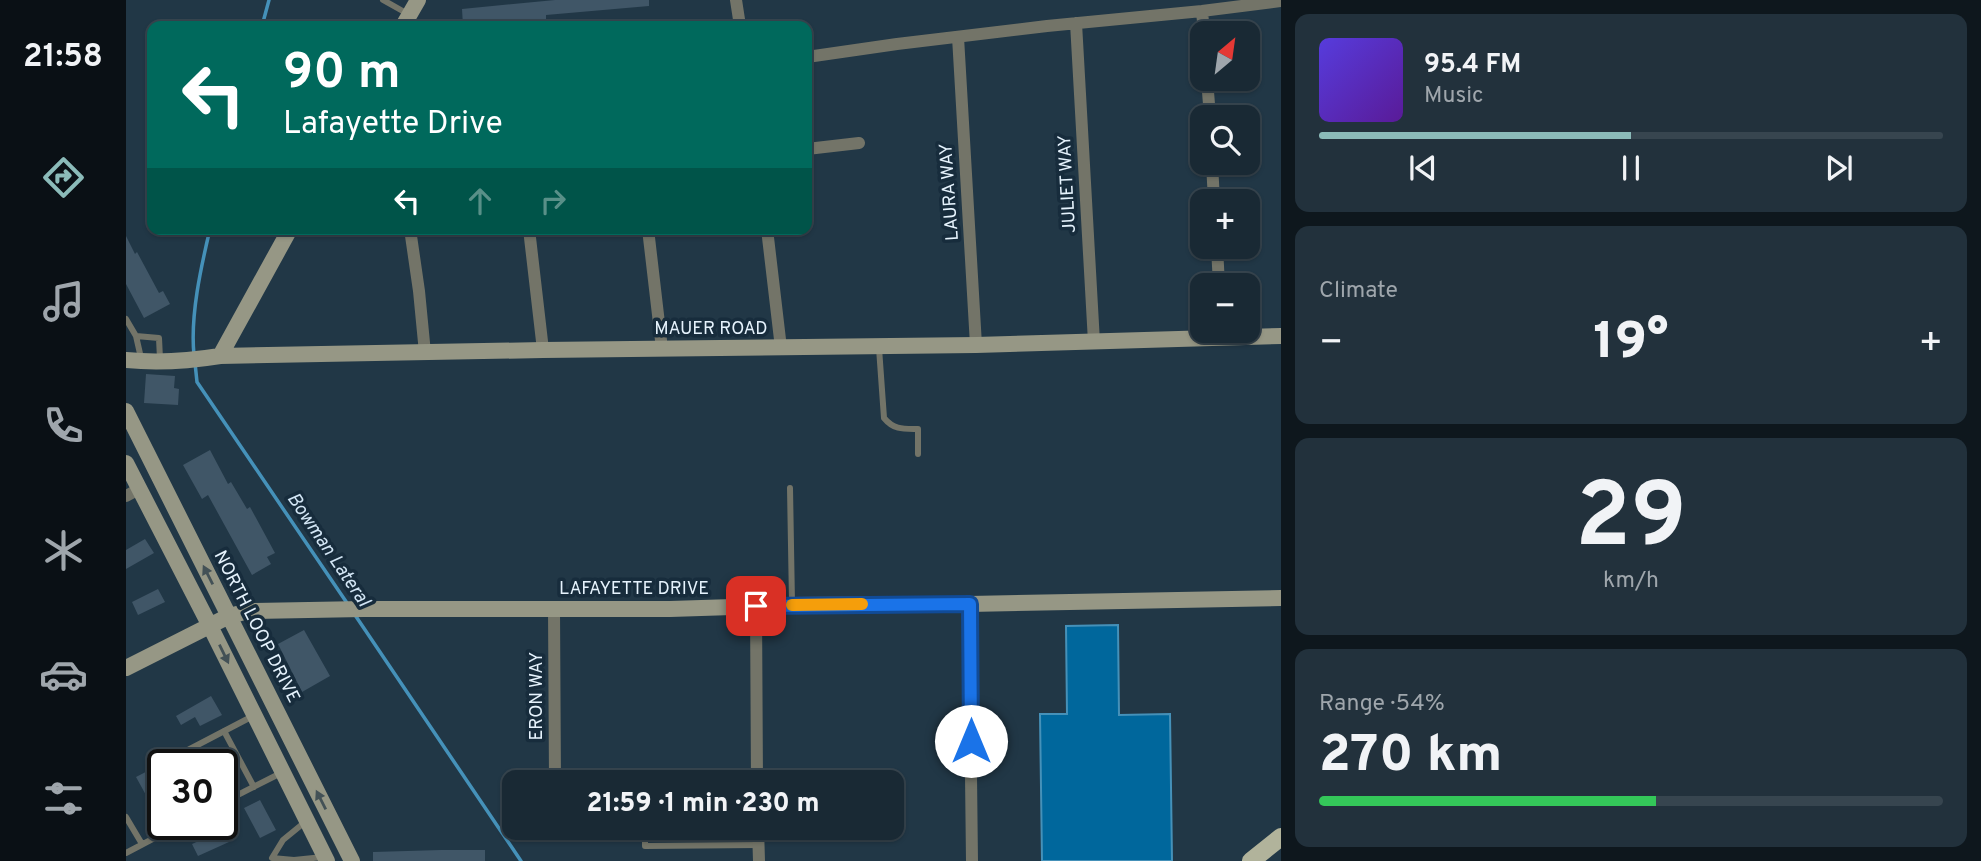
<!DOCTYPE html>
<html lang="en">
<head>
<meta charset="utf-8">
<style>
	body { margin:0; font-family:Overpass,sans-serif; background:#22313c; color:#f1f3f6; height:100vh; display:flex; flex-direction:column; font-size:26px; white-space:nowrap }
	* { box-sizing:border-box; margin:0 }
	p { font-size:23px; color:#9fa6ac }
	.icon { flex:none; width:38px; height:38px; fill:none; stroke:currentColor; stroke-width:2; stroke-linecap:round; stroke-linejoin:round }
	.map { position:relative; flex:1; overflow:hidden }
	.details { display:flex; flex-direction:column; gap:14px; padding:14px; background:#0e171d; width:700px }
	.details>* { flex:none }
	.top-card { position:absolute; left:21px; top:21px; width:665px; height:214px; border-radius:14px; box-shadow:0 2px 5px #0004,0 0 0 2px #37454f; background:#00695c; color:#fff; overflow:hidden }
	.needle { width:46px; rotate:29deg }
	.buttons { position:absolute; left:1064px; top:21px; display:grid; gap:14px }
	.buttons a { display:grid; place-items:center; width:70px; height:70px; border-radius:14px; background:#192934; box-shadow:0 2px 5px #0004,0 0 0 2px #37454f; font-size:35px }
	.speed { position:absolute; left:21px; top:749px; display:flex; gap:14px; font-size:35px; font-weight:700; text-align:center }
	.speed>* { display:grid; place-content:center; width:91px; height:91px; border-radius:50%; background:#192934; box-shadow:0 2px 5px #0004,0 0 0 2px #37454f; line-height:1 }
	.speed .limit { border:4px solid #111; border-radius:10px; background:#fff; color:#111 }
	.pin { position:absolute; display:grid; place-items:center; width:60px; height:60px; color:#fff; margin:-30px; border-radius:14px; box-shadow:0 4px 10px #0006 }
	.me { position:absolute; width:77px; margin:-38px; rotate:0deg; stroke-linejoin:round; filter:drop-shadow(0 0 5px #0008) }
	.turn { display:flex; align-items:center; gap:24px; height:147px; padding:0 21px; font-size:32px }
	.turn .icon { width:91px; height:91px; stroke-width:2.5 }
	.turn b { display:block; font-size:49px; line-height:60px }
	.lanes { display:flex; align-items:center; height:66px; padding:0 21px; background:#0003; justify-content:center; gap:35px; direction:ltr }
	.lanes .off { opacity:.35 }
	.big { font-size:52px; font-weight:800; line-height:1.1 }
	.details .widget { flex:1; display:flex; flex-direction:column; justify-content:center; gap:10px; min-width:0; padding:0 24px; border-radius:14px; background:#22313c }
	.details .dial { align-items:center; gap:0 }
	.dial b { font-size:91px; line-height:1 }
	.song { display:flex; align-items:center; gap:21px }
	.cover { width:84px; height:84px; border-radius:10px; background:linear-gradient(135deg,hsl(250 70% 55%),hsl(270 70% 35%)) }
	.played { height:7px; border-radius:4px; background:linear-gradient(90deg,#8bbbb9 50%,#37454f 50%) }
	.keys { display:flex; justify-content:space-around; direction:ltr }
	.heat { display:flex; justify-content:space-between; align-items:center; font-size:38px; direction:ltr }
	.charge { height:10px; border-radius:5px; background:linear-gradient(90deg,#34c759 54%,#37454f 0) }
	.trip { position:absolute; left:376px; top:770px; width:402px; height:70px; border-radius:14px; background:#192934; box-shadow:0 2px 5px #0004,0 0 0 2px #37454f; font-weight:800; line-height:70px; text-align:center }
	main { display:flex; flex:1; min-height:0 }
	.menu { display:flex; flex-direction:column; width:126px; justify-content:space-around; align-items:center; background:#0a1015; color:#9fa6ac }
	.menu .icon { width:49px; height:49px }
	.menu .selected { color:#8bbbb9 }
	.menu b { font-size:32px; color:#f1f3f6 }
	.map>svg:first-child { display:block }
</style>
</head>
<body>
<main>
<nav class="menu">
<b>21:58</b>
<svg class="icon selected" aria-label="directions" viewBox="0 0 24 24"><path d="M12 3l9 9-9 9-9-9zM9 14v-3h6M13 9l2 2-2 2"/></svg>
<svg class="icon" aria-label="music" viewBox="0 0 24 24"><path d="M9 18V5l10-2v13"/><circle cx="6" cy="18" r="3"/><circle cx="16" cy="16" r="3"/></svg>
<svg class="icon" aria-label="phone" viewBox="0 0 24 24"><path d="M5 4h4l2 5-3 2q2 4 5 5l2-3 5 2v4C11 20 4 13 5 4z"/></svg>
<svg class="icon" aria-label="climate" viewBox="0 0 24 24"><path d="M12 3v18M4 7l16 10M4 17L20 7"/></svg>
<svg class="icon" aria-label="car" viewBox="0 0 24 24"><path d="M5 17H2v-5l4-1 3-4h7l3 4 3 1v5h-3M9 17h6M6 11h13"/><circle cx="7" cy="17" r="2"/><circle cx="17" cy="17" r="2"/></svg>
<svg class="icon" aria-label="filters" viewBox="0 0 24 24"><path d="M4 7h16M4 17h16"/><circle cx="9" cy="7" r="2"/><circle cx="15" cy="17" r="2"/></svg>
</nav>
<div class="map">
<svg width="1155" height="861" viewBox="0 0 1155 861">
	<rect width="100%" height="100%" fill="#213746"/>
	<path fill="#00679c" stroke="#4591b9" stroke-width="2" d="M992 625 993 715 1044 714 1046 861H916L914 714H941L940 626Z"/>
	<g fill="none" stroke-linecap="round" stroke-linejoin="round">
		<path stroke="#4591b9" stroke-width="3.5" d="M136 26 143 0
			M68 355C64 316 75 267 84 229
			M69 363 71 382 221 603
			M229 615 395 861"/>
	</g>
	<path fill="#405667" d="M429 0H523V6L420 15V19L337 26 336 9Z
		M0 236 9 254 11 252 33 293 37 291 44 304 18 318 0 284Z
		M20 374 49 376 48 388 53 389 52 405 18 403Z
		M84 450 102 484 105 482 121 509 124 507 149 553 141 557 145 564 126 575 82 495 76 499 57 465Z
		M19 539 28 553 0 569V550Z
		M32 589 39 602 12 615 6 602Z
		M178 630 204 676 176 692 152 644Z
		M85 696 96 715 74 726 69 717 55 725 50 716Z
		M37 763V826L10 777Z
		M134 800 150 830 134 838 118 808Z
		M97 830 103 842 72 856 66 844Z
		M315 850H359V861H247V852Z"/>
	<g fill="none" stroke-linecap="round" stroke-linejoin="round">
		<path stroke="#737468" stroke-width="6" d="M257 0 282 14
			M0 319 10 336 33 338 34 359
			M10 336 15 358
			M753 348 758 418C768 430 777 429 792 429V454
			M664 488 666 603
			M98 731 128 787
			M67 765 60 751 127 716
			M96 803 155 773
			M0 817 16 844
			M179 822 157 840 146 858 168 860 197 857
			M519 828V846L632 845
			M0 853 55 824"/>
		<path stroke="#737468" stroke-width="12" d="M610 0 614 26
			M1076 11 1078 33
			M950 23 968 342
			M832 37 850 345
			M681 57 771 44 921 26 1076 11 1155 1
			M1081 79 1084 117
			M681 149 733 143
			M1086 163 1088 201
			M284 229 293 291 299 353
			M403 229 417 350
			M522 229 536 349
			M641 229 655 348
			M1091 247 1093 285
			M0 496 13 489
			M843 604 846 861
			M630 606 631 782
			M428 609 429 782
			M632 828 633 861"/>
		<path stroke="#969785" stroke-width="16" d="M277 26 292 0
			M94 356 164 229
			M0 360C30 363 63 361 94 356L417 350 850 345 1155 336
			M0 411 226 861
			M0 463 84 626 201 861
			M0 668 103 616 123 611 237 609H544L667 605 843 604 1155 598"/>
		<path stroke="#b1b39b" stroke-width="18" d="M1125 861 1155 837"/>
	</g>
	<defs><path id="oneway-solid" d="M-6-.8H1V-3.2L6.5 0L1 3.2V.8H-6Z" transform="scale(1.75)"/></defs>
	<g fill="#435156">
		<use href="#oneway-solid" transform="translate(82 575) rotate(-117)"/>
		<use href="#oneway-solid" transform="translate(98 654) rotate(64)"/>
		<use href="#oneway-solid" transform="translate(195 800) rotate(-117)"/>
	</g>
	<g fill="none" stroke-linecap="round" stroke-linejoin="round">
		<defs>
			<path id="route" d="M630 606 844 604 845 741"/>
		</defs>
		<use href="#route" stroke="#114b97" stroke-width="18"/>
		<use href="#route" stroke="#1a73e8" stroke-width="12"/>
		<path stroke="#f59e0b" stroke-width="12" d="M666 605 736 604"/>
	</g>
	<g text-anchor="middle" dominant-baseline="central" stroke-width="7" stroke-linejoin="round" paint-order="stroke">
		<g font-size="18" fill="#e6f3fd" stroke="#172c3c">
			<text transform="translate(942 184) rotate(-93)">JULIET WAY</text>
			<text transform="translate(824 192) rotate(-94)">LAURA WAY</text>
			<text x="585" y="329">MAUER ROAD</text>
			<text x="508" y="589">LAFAYETTE DRIVE</text>
			<text transform="translate(130 627) rotate(63)">NORTH LOOP DRIVE</text>
			<text transform="translate(411 696) rotate(-90)">ERON WAY</text>
		</g>
		<g font-size="19" font-style="italic" fill="#d3e6f5" stroke="#172c3c">
			<text transform="translate(202 550) rotate(56)">Bowman Lateral</text>
		</g>
	</g>
</svg>
<div class="buttons">
<a><svg class="needle" viewBox="-14 -14 28 28"><path d="M0-13l5 13h-10z" fill="#e53935"/><path d="M0 13l5-13h-10z" fill="#9fa6ac"/></svg></a>
<a><svg class="icon" aria-label="search" viewBox="0 0 24 24"><circle cx="10" cy="10" r="6"/><path d="M15 15l6 6"/></svg></a>
<a>+</a>
<a>−</a>
</div>
<div class="speed"><div class="limit">30</div></div>
<div class="pin" style="left:630px;top:606px;background:#d93025"><svg class="icon" aria-label="arrive" viewBox="0 0 24 24"><path d="M6 21V4h12l-3 4 3 4H6"/></svg></div>
<svg class="me" style="left:845px;top:741px" viewBox="-20 -20 40 40"><circle r="19" fill="#fff"/><path d="M0-13L10 11 0 6-10 11z" fill="#1a73e8"/></svg>
<div class="trip">21:59 · 1 min · 230 m</div>
<div class="top-card">
<div class="turn"><svg class="icon" aria-label="left" viewBox="0 0 24 24"><path d="M17 20v-9H6M10 6l-5 5 5 5"/></svg><div><b>90 m</b>Lafayette Drive</div></div>
<div class="lanes"><svg class="icon" aria-label="left" viewBox="0 0 24 24"><path d="M17 20v-9H6M10 6l-5 5 5 5"/></svg><svg class="icon off" aria-label="ahead" viewBox="0 0 24 24"><path d="M12 20V5M6 11l6-6 6 6"/></svg><svg class="icon off" aria-label="right" viewBox="0 0 24 24"><path d="M7 20v-9h11M14 6l5 5-5 5"/></svg></div>
</div>
</div>
<section class="details">
<div class="widget">
<div class="song"><i class="cover"></i><div><b>95.4 FM</b><p>Music</p></div></div>
<div class="played"></div>
<div class="keys"><svg class="icon" aria-label="previous" viewBox="0 0 24 24"><path d="M18 5L8 12l10 7zM5 5v14"/></svg><svg class="icon" aria-label="pause" viewBox="0 0 24 24"><path d="M8 5v14M16 5v14"/></svg><svg class="icon" aria-label="next" viewBox="0 0 24 24"><path d="M6 5l10 7-10 7zM19 5v14"/></svg></div>
</div>
<div class="widget"><p>Climate</p>
<div class="heat"><a>−</a><b class="big">19°</b><a>+</a></div>
</div>
<div class="widget dial"><b>29</b><p>km/h</p></div>
<div class="widget"><p>Range · 54%</p><b class="big">270 km</b><div class="charge"></div></div>
</section>
</main>
</body>
</html>
